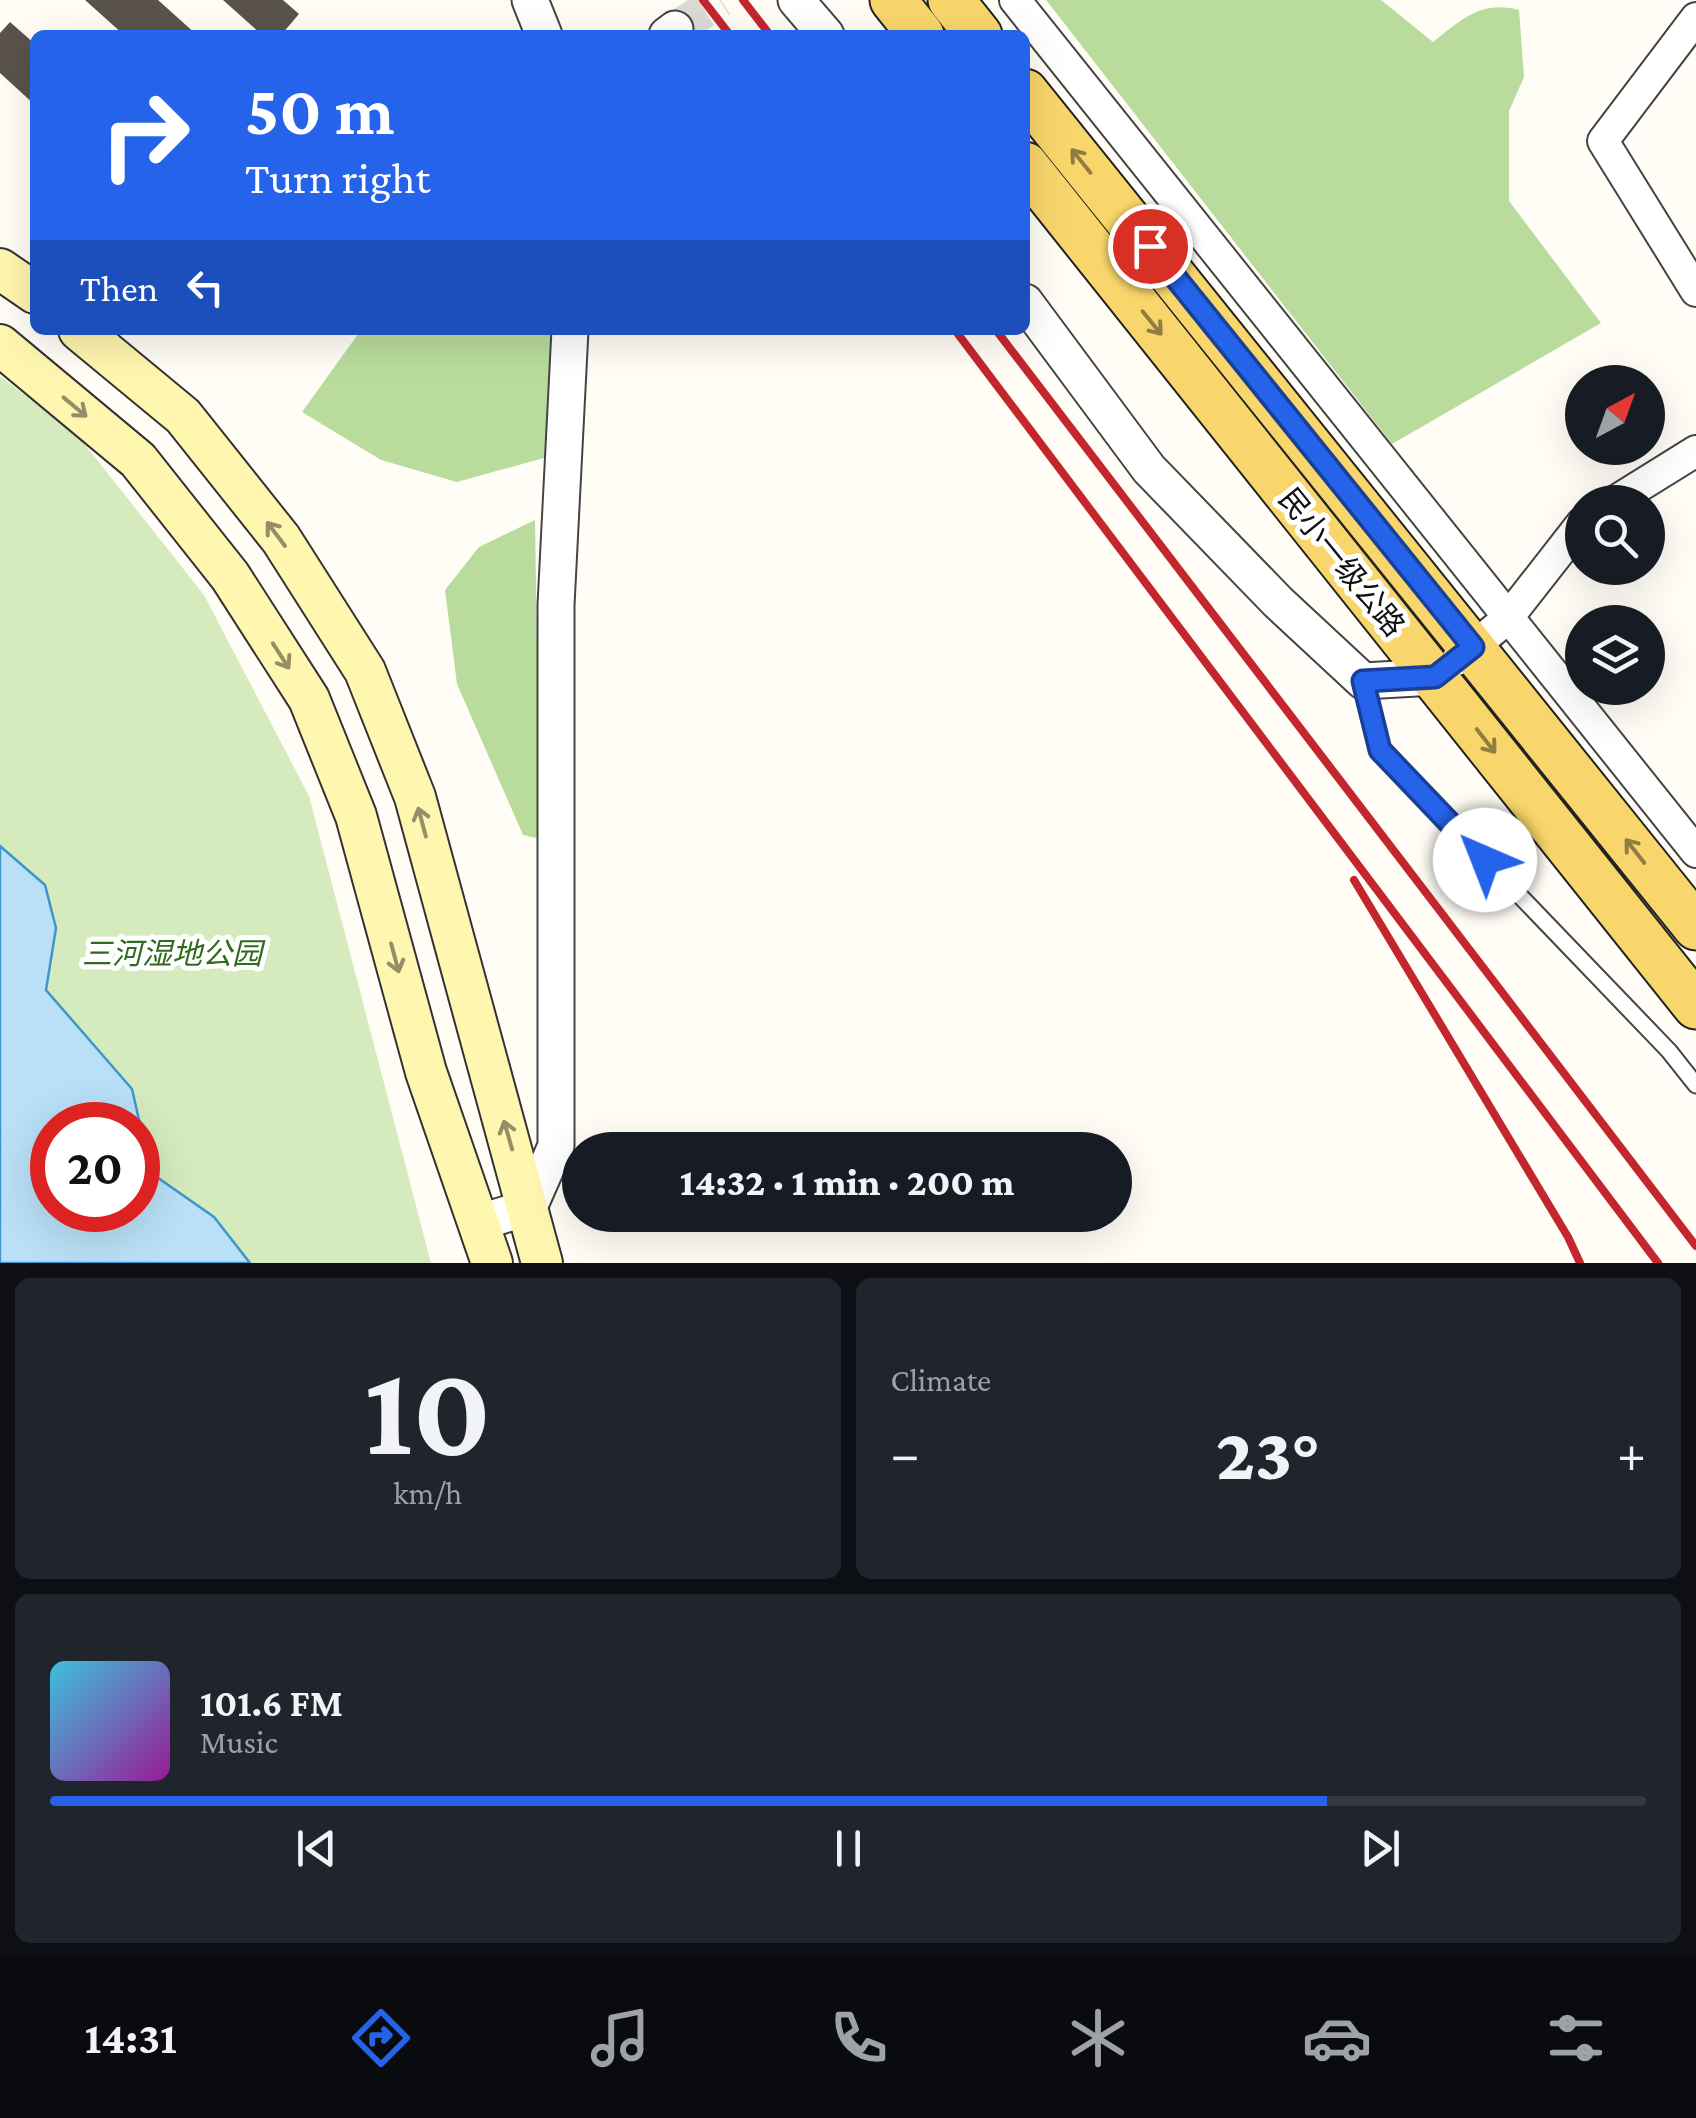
<!DOCTYPE html>
<html lang="en">
<head>
<meta charset="utf-8">
<style>
	body { margin:0; font-family:"Crimson Pro","Noto Sans SC",serif; background:#20242c; color:#f1f3f6; height:100vh; display:flex; flex-direction:column; font-size:38px; white-space:nowrap }
	* { box-sizing:border-box; margin:0 }
	p { font-size:32px; color:#9ea1a6 }
	.icon { flex:none; width:55px; height:55px; fill:none; stroke:currentColor; stroke-width:2; stroke-linecap:round; stroke-linejoin:round }
	.map { position:relative; height:1263px; overflow:hidden }
	.side { display:flex; flex-direction:column; gap:15px; padding:15px; background:#0d0f14; flex:1 }
	.side>* { flex:none }
	.hud { position:absolute; left:30px; top:30px; width:1000px; height:305px; border-radius:15px; box-shadow:0 10px 40px #0002; background:#2563eb; color:#fff; overflow:hidden }
	.needle { width:65px; rotate:41deg }
	.controls { position:absolute; left:1565px; top:365px; display:grid; gap:20px }
	.controls a { display:grid; place-items:center; width:100px; height:100px; border-radius:50%; background:#171b24; box-shadow:0 10px 40px #0002; font-size:50px }
	.speed { position:absolute; left:30px; top:1102px; display:flex; gap:20px; font-size:50px; font-weight:700; text-align:center }
	.speed>* { display:grid; place-content:center; width:130px; height:130px; border-radius:50%; background:#171b24; box-shadow:0 10px 40px #0002; line-height:1 }
	.speed .limit { border:15px solid #d22; background:#fff; color:#111 }
	.pin { position:absolute; display:grid; place-items:center; width:85px; height:85px; color:#fff; margin:-42px; border:5px solid #fff; border-radius:50%; box-shadow:0 2px 10px #0007 }
	.me { position:absolute; width:110px; margin:-55px; rotate:316deg; stroke-linejoin:round; filter:drop-shadow(0 0 8px #0008) }
	.turn { display:flex; align-items:center; gap:35px; height:210px; padding:0 50px; font-size:45px }
	.turn .icon { width:130px; height:130px; stroke-width:2.5 }
	.turn b { display:block; font-size:70px; line-height:85px }
	.then { display:flex; align-items:center; height:95px; padding:0 50px; background:#0003; gap:20px; font-size:38px }
	.big { font-size:75px; font-weight:800; line-height:1.1 }
	.side .widget { flex:1; display:flex; flex-direction:column; justify-content:center; gap:15px; min-width:0; padding:0 35px; border-radius:15px; background:#20242c }
	.side .dial { align-items:center; gap:0 }
	.dial b { font-size:130px; line-height:1 }
	.song { display:flex; align-items:center; gap:30px }
	.cover { width:120px; height:120px; border-radius:15px; background:linear-gradient(135deg,hsl(190 70% 55%),hsl(300 70% 35%)) }
	.played { height:10px; border-radius:5px; background:linear-gradient(90deg,#2563eb 80%,#363941 80%) }
	.keys { display:flex; justify-content:space-around; direction:ltr }
	.heat { display:flex; justify-content:space-between; align-items:center; font-size:55px; direction:ltr }
	.side .tiles { flex:1; display:grid; gap:15px; grid-template-columns:1fr 1fr }
	.widget:last-child { grid-column:span 2 }
	.trip { position:absolute; left:562px; top:1132px; width:570px; height:100px; border-radius:50px; background:#171b24; box-shadow:0 10px 40px #0002; font-weight:800; line-height:100px; text-align:center }
	.tab-bar { display:flex; height:160px; justify-content:space-around; align-items:center; background:#090b0e; color:#9ea1a6 }
	.tab-bar .icon { width:70px; height:70px }
	.tab-bar .active { color:#2563eb }
	.tab-bar b { font-size:45px; color:#f1f3f6 }
	.map>svg:first-child { display:block }
</style>
</head>
<body>
<div class="map">
<svg width="1696" height="1263" viewBox="0 0 1696 1263">
	<rect width="100%" height="100%" fill="#fffdf5"/>
	<path fill="#d5ebbd" fill-rule="evenodd" d="M0 376 79 437 204 595 309 796 431 1263H0ZM52 1125H138V1210H52Z"/>
	<path fill="#b9dc9c" d="M1046 0H1381L1433 42C1462 19 1482 0 1519 10L1524 77 1509 111V201L1601 323 1392 444Z
		M361 330H559L551 456 457 482 381 460 302 412Z
		M535 520 540 839 523 835 457 684 445 590 479 547Z"/>
	<path fill="#b9e0f7" stroke="#3f96cf" stroke-width="2.5" fill-rule="evenodd" d="M0 846 45 885 56 928 46 990 132 1089 151 1173 214 1217 250 1263H0ZM52 1125H138V1210H52Z"/>
	<path fill="#5a524d" d="M85 0H158L197 35H124Z
		M223 0H283L299 14 281 35H262Z
		M10 22 35 44V105L0 73V33Z"/>
	<g fill="none" stroke-linecap="round" stroke-linejoin="round">
		<path stroke="#dbdad3" stroke-width="35" stroke-dasharray="35 18" stroke-linecap="butt" d="M675 29 721 0"/>
		<defs>
			<path id="service" d="M1363 681 1380 750 1669 1051 1696 1085"/>
			<path id="minor" d="M1015 0 1696 852
				M1696 18 1603 141 1696 291
				M1614 502 1696 451
				M1457 660 1507 619 1582 523"/>
			<path id="tertiary" d="M530 0 544 35
				M796 0 826 35
				M667 35 675 29
				M1025 302 1149 469 1278 602 1363 681 1435 677
				M478 1223 529 1207 556 1146V605L570 330"/>
			<path id="secondary" d="M0 269 35 293
				M79 330 183 416 281 539 365 671 415 797 542 1263
				M0 345 138 460 230 576 309 699 356 816 426 1072 492 1263"/>
			<path id="primary" d="M893 0 921 35
				M951 0 979 35
				M1025 92 1696 927
				M1025 165 1696 1006"/>
		</defs>
		<use href="#service" stroke="#444" stroke-width="19"/>
		<use href="#minor" stroke="#444" stroke-width="34"/>
		<use href="#tertiary" stroke="#444" stroke-width="39"/>
		<use href="#secondary" stroke="#333" stroke-width="44"/>
		<use href="#primary" stroke="#222" stroke-width="49"/>
		<use href="#service" stroke="#fff" stroke-width="15"/>
		<use href="#minor" stroke="#fff" stroke-width="30"/>
		<use href="#tertiary" stroke="#fff" stroke-width="35"/>
		<use href="#secondary" stroke="#fff6b0" stroke-width="40"/>
		<use href="#primary" stroke="#f9d66b" stroke-width="45"/>
		<path stroke="#c4262e" stroke-width="8" d="M703 0 730 35
			M743 0 770 35
			M955 330 1658 1263
			M996 330 1696 1246
			M1354 880 1568 1237 1580 1263"/>
	</g>
	<defs><path id="oneway-shaft" d="M-6 0H5M1.5-3L5.5 0L1.5 3" fill="none" stroke-width="1.6" stroke-linecap="round" stroke-linejoin="round" transform="scale(2.5)"/></defs>
	<g stroke="#917d42">
		<use href="#oneway-shaft" transform="translate(1081 161) rotate(-129)"/>
		<use href="#oneway-shaft" transform="translate(1152 323) rotate(51)"/>
		<use href="#oneway-shaft" transform="translate(1486 741) rotate(52)"/>
		<use href="#oneway-shaft" transform="translate(1635 851) rotate(-128)"/>
	</g>
	<g stroke="#948f68">
		<use href="#oneway-shaft" transform="translate(75 407) rotate(40)"/>
		<use href="#oneway-shaft" transform="translate(276 534) rotate(-127)"/>
		<use href="#oneway-shaft" transform="translate(281 656) rotate(57)"/>
		<use href="#oneway-shaft" transform="translate(422 822) rotate(-105)"/>
		<use href="#oneway-shaft" transform="translate(395 958) rotate(75)"/>
		<use href="#oneway-shaft" transform="translate(508 1135) rotate(-106)"/>
	</g>
	<g fill="none" stroke-linecap="round" stroke-linejoin="round">
		<defs>
			<path id="route" d="M1150 246 1473 647 1435 677 1363 681 1380 750 1485 860"/>
		</defs>
		<use href="#route" stroke="#184099" stroke-width="25"/>
		<use href="#route" stroke="#2563eb" stroke-width="18"/>
	</g>
	<g text-anchor="middle" dominant-baseline="central" stroke-width="10" stroke-linejoin="round" paint-order="stroke">
		<g font-size="30" fill="#111" stroke="#fff">
			<text transform="translate(1342 562) rotate(51)">民小一级公路</text>
		</g>
		<g font-size="30" font-style="italic" fill="#2f6b1f" stroke="#fff">
			<text x="172" y="953">三河湿地公园</text>
		</g>
	</g>
</svg>
<div class="controls">
<a><svg class="needle" viewBox="-14 -14 28 28"><path d="M0-13l5 13h-10z" fill="#e53935"/><path d="M0 13l5-13h-10z" fill="#9ea1a6"/></svg></a>
<a><svg class="icon" aria-label="search" viewBox="0 0 24 24"><circle cx="10" cy="10" r="6"/><path d="M15 15l6 6"/></svg></a>
<a><svg class="icon" aria-label="layers" viewBox="0 0 24 24"><path d="M12 4l9 5-9 5-9-5zM3 14l9 5 9-5"/></svg></a>
</div>
<div class="speed"><div class="limit">20</div></div>
<div class="pin" style="left:1150px;top:246px;background:#d93025"><svg class="icon" aria-label="arrive" viewBox="0 0 24 24"><path d="M6 21V4h12l-3 4 3 4H6"/></svg></div>
<svg class="me" style="left:1485px;top:860px" viewBox="-20 -20 40 40"><circle r="19" fill="#fff"/><path d="M0-13L10 11 0 6-10 11z" fill="#2563eb"/></svg>
<div class="trip">14:32 · 1 min · 200 m</div>
<div class="hud">
<div class="turn"><svg class="icon" aria-label="right" viewBox="0 0 24 24"><path d="M7 20v-9h11M14 6l5 5-5 5"/></svg><div><b>50 m</b>Turn right</div></div>
<div class="then">Then<svg class="icon" aria-label="left" viewBox="0 0 24 24"><path d="M17 20v-9H6M10 6l-5 5 5 5"/></svg></div>
</div>
</div>
<section class="side">
<div class="tiles">
<div class="widget dial"><b>10</b><p>km/h</p></div>
<div class="widget"><p>Climate</p>
<div class="heat"><a>−</a><b class="big">23°</b><a>+</a></div>
</div>
<div class="widget">
<div class="song"><i class="cover"></i><div><b>101.6 FM</b><p>Music</p></div></div>
<div class="played"></div>
<div class="keys"><svg class="icon" aria-label="previous" viewBox="0 0 24 24"><path d="M18 5L8 12l10 7zM5 5v14"/></svg><svg class="icon" aria-label="pause" viewBox="0 0 24 24"><path d="M8 5v14M16 5v14"/></svg><svg class="icon" aria-label="next" viewBox="0 0 24 24"><path d="M6 5l10 7-10 7zM19 5v14"/></svg></div>
</div>
</div>
</section>
<nav class="tab-bar">
<b>14:31</b>
<svg class="icon active" aria-label="directions" viewBox="0 0 24 24"><path d="M12 3l9 9-9 9-9-9zM9 14v-3h6M13 9l2 2-2 2"/></svg>
<svg class="icon" aria-label="music" viewBox="0 0 24 24"><path d="M9 18V5l10-2v13"/><circle cx="6" cy="18" r="3"/><circle cx="16" cy="16" r="3"/></svg>
<svg class="icon" aria-label="phone" viewBox="0 0 24 24"><path d="M5 4h4l2 5-3 2q2 4 5 5l2-3 5 2v4C11 20 4 13 5 4z"/></svg>
<svg class="icon" aria-label="climate" viewBox="0 0 24 24"><path d="M12 3v18M4 7l16 10M4 17L20 7"/></svg>
<svg class="icon" aria-label="car" viewBox="0 0 24 24"><path d="M5 17H2v-5l4-1 3-4h7l3 4 3 1v5h-3M9 17h6M6 11h13"/><circle cx="7" cy="17" r="2"/><circle cx="17" cy="17" r="2"/></svg>
<svg class="icon" aria-label="filters" viewBox="0 0 24 24"><path d="M4 7h16M4 17h16"/><circle cx="9" cy="7" r="2"/><circle cx="15" cy="17" r="2"/></svg>
</nav>
</body>
</html>
